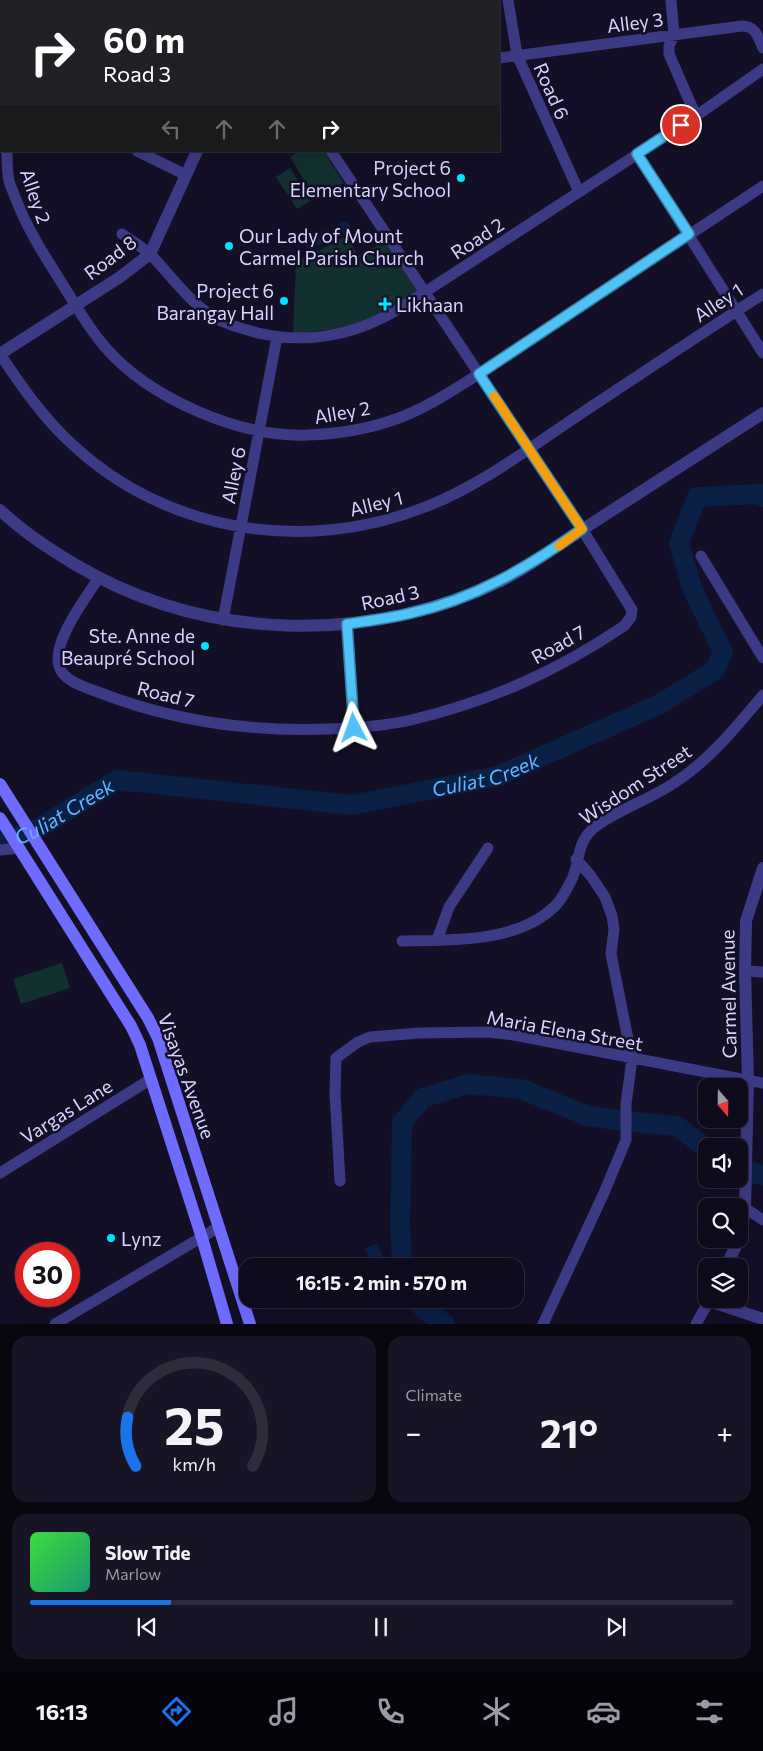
<!DOCTYPE html>
<html lang="en">
<head>
<meta charset="utf-8">
<style>
	body { margin:0; font-family:Commissioner,sans-serif; background:#171425; color:#f1f3f6; height:100vh; display:flex; flex-direction:column; font-size:19px; white-space:nowrap }
	* { box-sizing:border-box; margin:0 }
	p { font-size:16px; color:#9b9ba3 }
	.icon { flex:none; width:28px; height:28px; fill:none; stroke:currentColor; stroke-width:2; stroke-linecap:round; stroke-linejoin:round }
	.map { position:relative; height:1324px; overflow:hidden }
	.side { display:flex; flex-direction:column; gap:12px; padding:12px; background:#08060f; flex:1 }
	.side>* { flex:none }
	.top-card { position:absolute; left:0px; top:0px; width:500px; height:152px; box-shadow:0 5px 20px #0002,0 0 0 1px #2e2b3b; background:#202124; color:#fff; overflow:hidden }
	.needle { width:32px; rotate:160deg }
	.fabs { position:absolute; left:698px; top:1078px; display:grid; gap:10px }
	.fabs a { display:grid; place-items:center; width:50px; height:50px; border-radius:10px; background:#0e0b1c; box-shadow:0 5px 20px #0002,0 0 0 1px #2e2b3b; font-size:25px }
	.speed { position:absolute; left:15px; top:1242px; display:flex; gap:10px; font-size:25px; font-weight:700; text-align:center }
	.speed>* { display:grid; place-content:center; width:65px; height:65px; border-radius:50%; background:#0e0b1c; box-shadow:0 5px 20px #0002,0 0 0 1px #2e2b3b; line-height:1 }
	.speed .limit { border:8px solid #d22; background:#fff; color:#111 }
	.pin { position:absolute; display:grid; place-items:center; width:42px; height:42px; color:#fff; margin:-21px; border:2px solid #fff; border-radius:50%; box-shadow:0 1px 5px #0007 }
	.me { position:absolute; width:55px; margin:-28px; rotate:356deg; stroke-linejoin:round; filter:drop-shadow(0 0 4px #0008) }
	.turn { display:flex; align-items:center; gap:18px; height:105px; padding:0 20px; font-size:22px }
	.turn .icon { width:65px; height:65px; stroke-width:2.5 }
	.turn b { display:block; font-size:35px; line-height:42px }
	.lanes { display:flex; align-items:center; height:48px; padding:0 20px; background:#0003; justify-content:center; gap:25px; direction:ltr }
	.lanes .off { opacity:.35 }
	.big { font-size:38px; font-weight:700; line-height:1.1 }
	.side .card { flex:1; display:flex; flex-direction:column; justify-content:center; gap:8px; min-width:0; padding:0 18px; border-radius:15px; background:#171425 }
	.side .dial { align-items:center; gap:0 }
	.dial svg { height:130px; overflow:visible; fill:none; stroke:#2e2b3b; stroke-width:7; stroke-linecap:round; text-anchor:middle }
	.dial text { fill:#f1f3f6; stroke:none }
	.song { display:flex; align-items:center; gap:15px }
	.cover { width:60px; height:60px; border-radius:8px; background:linear-gradient(135deg,hsl(120 70% 55%),hsl(160 70% 35%)) }
	.played { height:5px; border-radius:2px; background:linear-gradient(90deg,#1a73e8 20%,#2e2b3b 20%) }
	.keys { display:flex; justify-content:space-around; direction:ltr }
	.heat { display:flex; justify-content:space-between; align-items:center; font-size:28px; direction:ltr }
	.side .tiles { flex:1; display:grid; gap:12px; grid-template-columns:1fr 1fr }
	.card:last-child { grid-column:span 2 }
	.trip { position:absolute; left:239px; top:1258px; width:285px; height:50px; border-radius:15px; background:#0e0b1c; box-shadow:0 5px 20px #0002,0 0 0 1px #2e2b3b; font-weight:700; line-height:50px; text-align:center }
	.menu { display:flex; height:80px; justify-content:space-around; align-items:center; background:#06040b; color:#9b9ba3 }
	.menu .icon { width:35px; height:35px }
	.menu .selected { color:#1a73e8 }
	.menu b { font-size:22px; color:#f1f3f6 }
	.map>svg:first-child { display:block }
</style>
</head>
<body>
<div class="map">
<svg width="763" height="1324" viewBox="0 0 763 1324">
	<rect width="100%" height="100%" fill="#130f26"/>
	<path fill="#12302f" d="M299 151H324L344 183 316 200 290 157Z
		M290 168 310 201 297 209 276 177Z
		M347 236 358 256 384 242 419 290 385 312 348 327 293 334 296 262Z
		M62 963 70 988 21 1004 13 979Z"/>
	<path fill="#0a1f44" d="M338 227a6 6 0 1 1 12 0a6 6 0 1 1-12 0Z
		M327 229 332 235 330 242 323 243 311 249 305 245V239C309 234 311 237 317 234 321 233 322 230 327 229Z
		M377 1243 387 1266H372L365 1248Z"/>
	<g fill="none" stroke-linecap="round" stroke-linejoin="round">
		<g stroke="#0a1f44" stroke-width="20">
			<path id="s1" d="M0 840 18 837 40 827 117 780 352 805 498 776 660 704 715 670 723 652 692 588 679 543 697 497 761 494 763 497"/>
			<path d="M739 1168 763 1176"/>
			<path d="M402 1266 400 1224 402 1123 422 1098 468 1084 521 1089 588 1116 622 1121 677 1126 706 1148"/>
			<path d="M414 1299 424 1309 445 1324"/>
		</g>
		<path stroke="#3d3a85" stroke-width="11" d="M508 0 517 55 579 192
			M671 0 674 35 669 46V54L696 116
			M202 1 210 0
			M499 58 742 26C756 26 758 37 763 48
			M0 85 1 86
			M7 151C7 161 7 172 9 181 11 188 15 196 17 202 29 232 46 258 63 285 76 306 89 329 105 347 149 398 240 438 308 435 338 434 368 429 396 419 425 409 453 390 479 374L763 186
			M137 151 186 175
			M637 154 763 353
			M122 234C132 241 144 248 152 256 172 277 190 303 215 318 228 325 243 329 258 333 302 343 346 337 386 316 400 309 412 300 425 292L696 116 763 69
			M0 354C22 387 44 419 73 445 167 533 307 554 425 507 473 489 522 454 564 425 630 381 696 337 763 294
			M701 556 763 658
			M98 579C85 599 52 642 59 666 63 681 85 687 98 692 172 721 249 732 328 729 355 728 384 726 411 720 490 701 556 672 624 626L631 617 632 610 582 529 331 151
			M223 620 277 337
			M347 624 354 728
			M0 850 19 848
			M437 940 449 907 488 848
			M402 941C450 940 517 943 554 907 562 900 566 890 571 881 581 862 575 843 595 827 619 809 649 800 674 783 710 760 736 727 763 695
			M745 971 763 972
			M0 1173 151 1079
			M340 1181 335 1094 336 1058 358 1042 370 1037 419 1033 488 1032 514 1035 763 1083
			M745 1208 763 1220
			M55 1324 219 1227
			M543 1324 603 1195 626 1140V1104L632 1059 611 954 614 929 612 916 605 897 591 876 576 859
			M696 1324 709 1301"/>
		<path stroke="#3d3a85" stroke-width="12" d="M217 0V1
			M0 354 120 277 150 254 197 151
			M0 510C23 532 49 549 76 565 205 641 366 645 501 581 533 565 561 543 591 524 648 487 706 450 763 413
			M726 1266 740 1238 745 1208 748 1081 745 971 746 921 763 868
			M710 1299 709 1301 763 1319"/>
		<path stroke="#6f6bff" stroke-width="12" d="M0 784 148 1018 158 1038 250 1324
			M0 818 131 1026 140 1045 202 1238 227 1324"/>
	</g>
	<g fill="none" stroke-linecap="round" stroke-linejoin="round">
		<defs>
			<path id="route" d="M354 728 347 624C368 621 390 618 411 613 475 599 530 566 582 529L479 374 689 234 637 154 681 125"/>
		</defs>
		<use href="#route" stroke="#337fa1" stroke-width="12"/>
		<use href="#route" stroke="#4fc3f7" stroke-width="9"/>
		<path stroke="#f59e0b" stroke-width="9" d="M494 396 582 529 559 546"/>
	</g>
	<g fill="#00e5ff" stroke="#130f26" stroke-width="2">
		<circle cx="461" cy="178" r="5"/>
		<circle cx="229" cy="246" r="5"/>
		<circle cx="284" cy="301" r="5"/>
		<path d="M382.5 296.5h5v5h5v5h-5v5h-5v-5h-5v-5h5z"/>
		<circle cx="205" cy="646" r="5"/>
		<circle cx="111" cy="1238" r="5"/>
	</g>
	<g text-anchor="middle" dominant-baseline="central" stroke-width="5" stroke-linejoin="round" paint-order="stroke">
		<g font-size="19" fill="#d9d4ff" stroke="#130f26">
			<text transform="translate(635 22) rotate(-7)">Alley 3</text>
			<text transform="translate(552 91) rotate(66)">Road 6</text>
			<text transform="translate(36 196) rotate(71)">Alley 2</text>
			<text transform="translate(477 238) rotate(-33)">Road 2</text>
			<text transform="translate(110 257) rotate(-37)">Road 8</text>
			<text transform="translate(718 302) rotate(-33)">Alley 1</text>
			<text transform="translate(342 412) rotate(-10)">Alley 2</text>
			<text transform="translate(233 475) rotate(-79)">Alley 6</text>
			<text transform="translate(376 503) rotate(-14)">Alley 1</text>
			<text transform="translate(390 597) rotate(-12)">Road 3</text>
			<text transform="translate(558 644) rotate(-29)">Road 7</text>
			<text transform="translate(166 694) rotate(14)">Road 7</text>
			<text transform="translate(635 784) rotate(-33)">Wisdom Street</text>
			<text transform="translate(728 994) rotate(-91)">Carmel Avenue</text>
			<text transform="translate(565 1030) rotate(10)">Maria Elena Street</text>
			<text transform="translate(187 1076) rotate(70)">Visayas Avenue</text>
			<text transform="translate(66 1111) rotate(-32)">Vargas Lane</text>
		</g>
		<g font-size="19" fill="#d9d4ff" stroke="#130f26" text-anchor="end">
			<text x="451" y="167">Project 6<tspan x="451" dy="22">Elementary School</tspan></text>
			<text x="239" y="235" text-anchor="start">Our Lady of Mount<tspan x="239" dy="22">Carmel Parish Church</tspan></text>
			<text x="274" y="290">Project 6<tspan x="274" dy="22">Barangay Hall</tspan></text>
			<text x="396" y="304" text-anchor="start">Likhaan</text>
			<text x="195" y="635">Ste. Anne de<tspan x="195" dy="22">Beaupré School</tspan></text>
			<text x="121" y="1238" text-anchor="start">Lynz</text>
		</g>
		<g font-size="20" font-style="italic" fill="#62b6ff" stroke="#130f26">
			<text stroke="none"><textPath href="#s1" startOffset="506">Culiat Creek</textPath></text>
			<text stroke="none"><textPath href="#s1" startOffset="71">Culiat Creek</textPath></text>
		</g>
	</g>
</svg>
<div class="fabs">
<a><svg class="needle" viewBox="-14 -14 28 28"><path d="M0-13l5 13h-10z" fill="#e53935"/><path d="M0 13l5-13h-10z" fill="#9b9ba3"/></svg></a>
<a><svg class="icon" aria-label="sound" viewBox="0 0 24 24"><path d="M4 9h4l5-4v14l-5-4H4zM17 9q2 3 0 6"/></svg></a>
<a><svg class="icon" aria-label="search" viewBox="0 0 24 24"><circle cx="10" cy="10" r="6"/><path d="M15 15l6 6"/></svg></a>
<a><svg class="icon" aria-label="layers" viewBox="0 0 24 24"><path d="M12 4l9 5-9 5-9-5zM3 14l9 5 9-5"/></svg></a>
</div>
<div class="speed"><div class="limit">30</div></div>
<div class="pin" style="left:681px;top:125px;background:#d93025"><svg class="icon" aria-label="arrive" viewBox="0 0 24 24"><path d="M6 21V4h12l-3 4 3 4H6"/></svg></div>
<svg class="me" style="left:354px;top:728px" viewBox="-20 -20 40 40"><path d="M0-17L14 15 0 8-14 15z" fill="#4fc3f7" stroke="#fff" stroke-width="4"/></svg>
<div class="trip">16:15 · 2 min · 570 m</div>
<div class="top-card">
<div class="turn"><svg class="icon" aria-label="right" viewBox="0 0 24 24"><path d="M7 20v-9h11M14 6l5 5-5 5"/></svg><div><b>60 m</b>Road 3</div></div>
<div class="lanes"><svg class="icon off" aria-label="left" viewBox="0 0 24 24"><path d="M17 20v-9H6M10 6l-5 5 5 5"/></svg><svg class="icon off" aria-label="ahead" viewBox="0 0 24 24"><path d="M12 20V5M6 11l6-6 6 6"/></svg><svg class="icon off" aria-label="ahead" viewBox="0 0 24 24"><path d="M12 20V5M6 11l6-6 6 6"/></svg><svg class="icon" aria-label="right" viewBox="0 0 24 24"><path d="M7 20v-9h11M14 6l5 5-5 5"/></svg></div>
</div>
</div>
<section class="side">
<div class="tiles">
<div class="card dial"><svg viewBox="0 0 100 80">
<path d="M14 69A42 42 0 1 1 86 69"/>
<path d="M14 69A42 42 0 0 1 9 39" stroke="#1a73e8"/>
<text x="50" y="56" font-size="32" font-weight="700">25</text>
<text x="50" y="72" font-size="11">km/h</text>
</svg></div>
<div class="card"><p>Climate</p>
<div class="heat"><a>−</a><b class="big">21°</b><a>+</a></div>
</div>
<div class="card">
<div class="song"><i class="cover"></i><div><b>Slow Tide</b><p>Marlow</p></div></div>
<div class="played"></div>
<div class="keys"><svg class="icon" aria-label="previous" viewBox="0 0 24 24"><path d="M18 5L8 12l10 7zM5 5v14"/></svg><svg class="icon" aria-label="pause" viewBox="0 0 24 24"><path d="M8 5v14M16 5v14"/></svg><svg class="icon" aria-label="next" viewBox="0 0 24 24"><path d="M6 5l10 7-10 7zM19 5v14"/></svg></div>
</div>
</div>
</section>
<nav class="menu">
<b>16:13</b>
<svg class="icon selected" aria-label="directions" viewBox="0 0 24 24"><path d="M12 3l9 9-9 9-9-9zM9 14v-3h6M13 9l2 2-2 2"/></svg>
<svg class="icon" aria-label="music" viewBox="0 0 24 24"><path d="M9 18V5l10-2v13"/><circle cx="6" cy="18" r="3"/><circle cx="16" cy="16" r="3"/></svg>
<svg class="icon" aria-label="phone" viewBox="0 0 24 24"><path d="M5 4h4l2 5-3 2q2 4 5 5l2-3 5 2v4C11 20 4 13 5 4z"/></svg>
<svg class="icon" aria-label="climate" viewBox="0 0 24 24"><path d="M12 3v18M4 7l16 10M4 17L20 7"/></svg>
<svg class="icon" aria-label="car" viewBox="0 0 24 24"><path d="M5 17H2v-5l4-1 3-4h7l3 4 3 1v5h-3M9 17h6M6 11h13"/><circle cx="7" cy="17" r="2"/><circle cx="17" cy="17" r="2"/></svg>
<svg class="icon" aria-label="filters" viewBox="0 0 24 24"><path d="M4 7h16M4 17h16"/><circle cx="9" cy="7" r="2"/><circle cx="15" cy="17" r="2"/></svg>
</nav>
</body>
</html>
